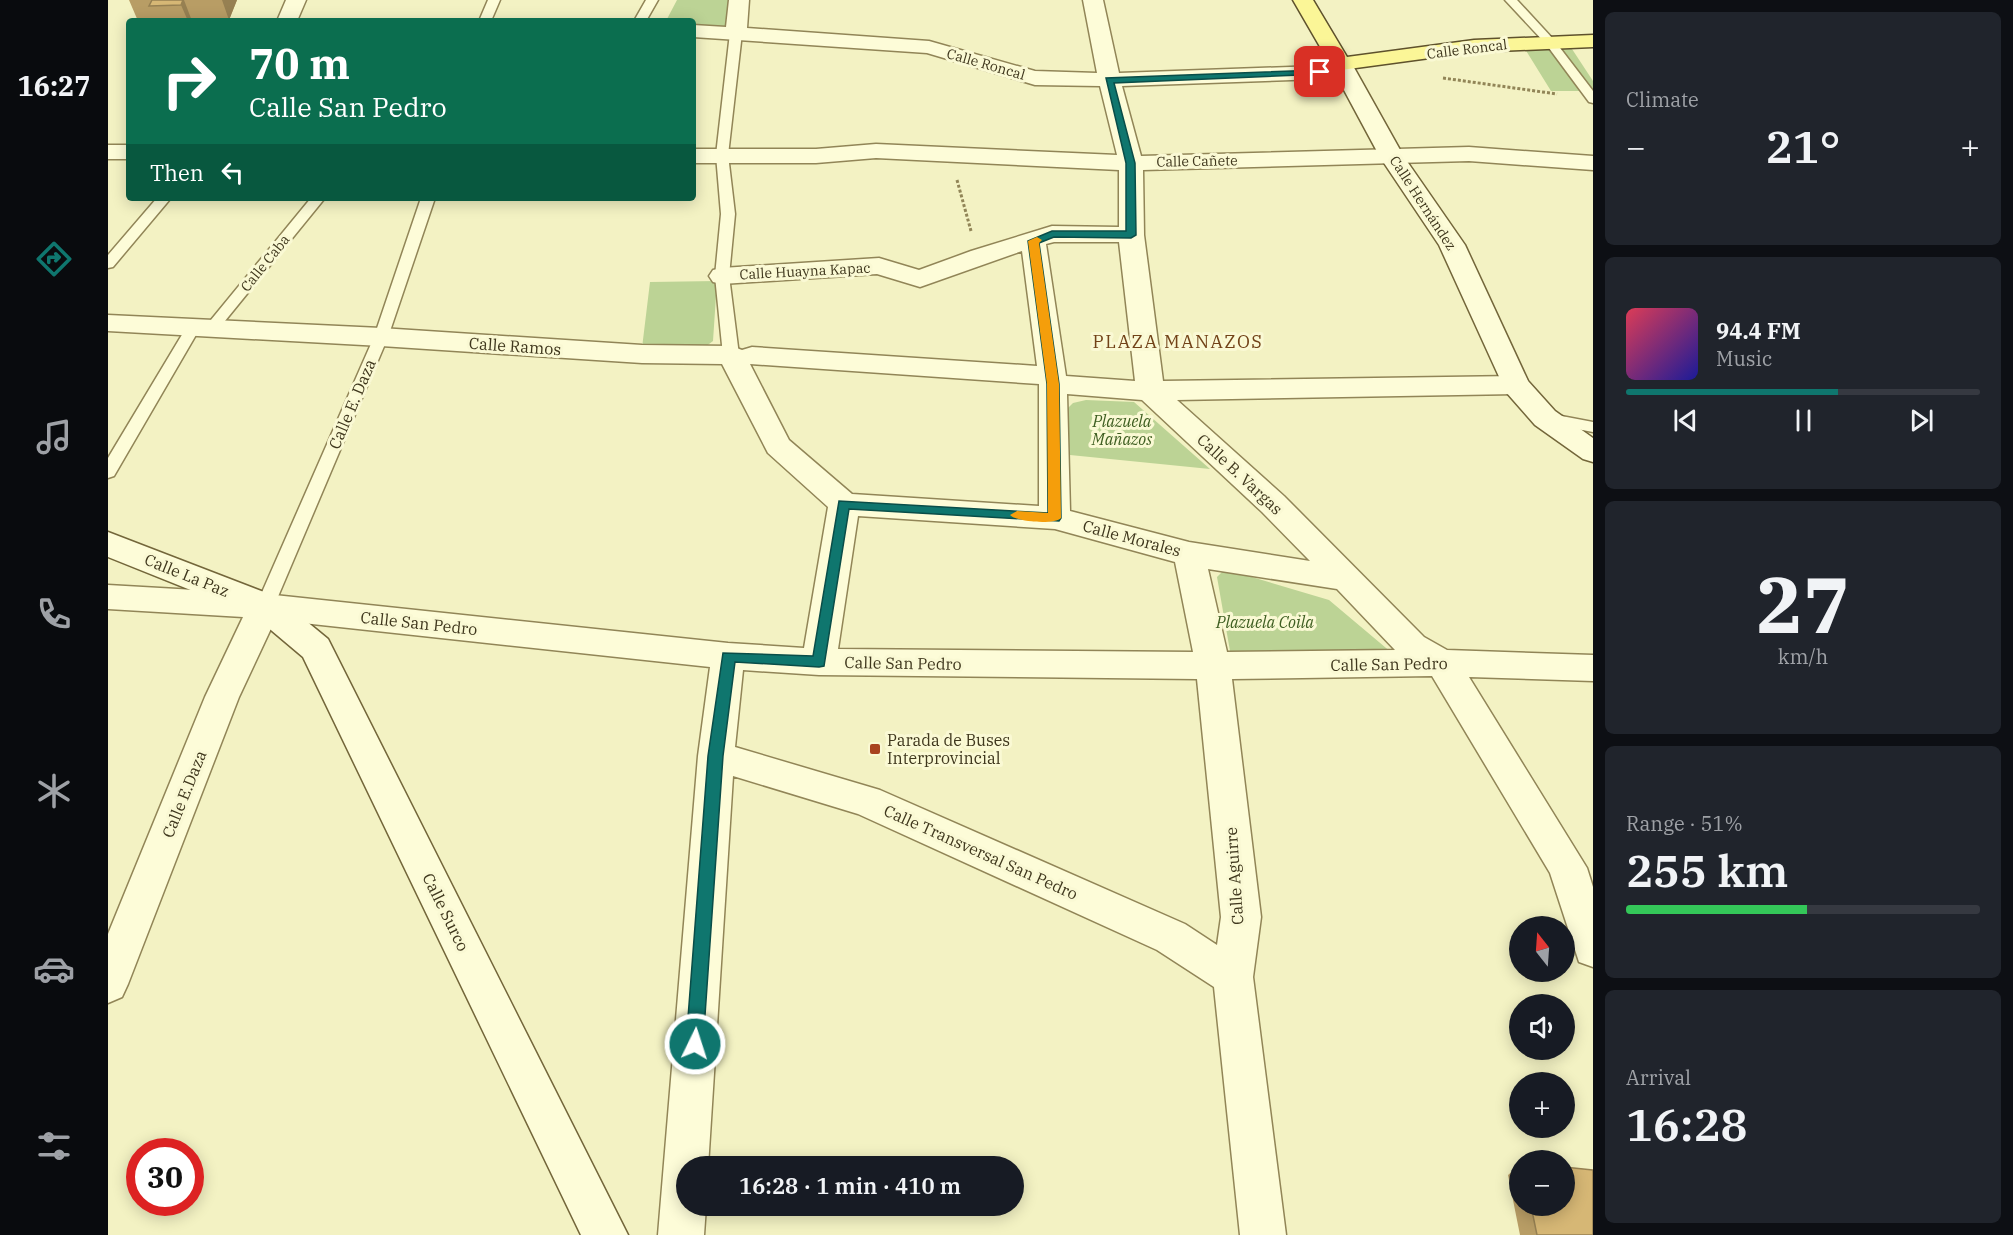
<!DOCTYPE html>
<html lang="en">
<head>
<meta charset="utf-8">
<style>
	body { margin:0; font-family:"IBM Plex Serif",serif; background:#20242c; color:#f1f3f6; height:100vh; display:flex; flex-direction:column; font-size:22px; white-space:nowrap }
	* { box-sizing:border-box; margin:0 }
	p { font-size:20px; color:#9ea1a6 }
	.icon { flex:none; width:33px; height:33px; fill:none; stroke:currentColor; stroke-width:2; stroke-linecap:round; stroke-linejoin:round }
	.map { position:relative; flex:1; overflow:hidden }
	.sheet { display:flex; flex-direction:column; gap:12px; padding:12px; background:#0d0f14; width:420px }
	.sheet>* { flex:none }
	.guide { position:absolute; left:18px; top:18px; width:570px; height:183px; border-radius:6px; box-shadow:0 3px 15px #0003; background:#0b6e4f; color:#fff; overflow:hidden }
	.needle { width:39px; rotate:343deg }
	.buttons { position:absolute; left:1401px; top:916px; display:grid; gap:12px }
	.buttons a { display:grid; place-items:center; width:66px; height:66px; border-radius:50%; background:#171b24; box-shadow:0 3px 15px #0003; font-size:30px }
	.speed { position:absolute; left:18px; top:1138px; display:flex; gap:12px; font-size:30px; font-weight:700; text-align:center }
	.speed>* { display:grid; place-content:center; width:78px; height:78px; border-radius:50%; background:#171b24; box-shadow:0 3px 15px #0003; line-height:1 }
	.speed .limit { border:9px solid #d22; background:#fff; color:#111 }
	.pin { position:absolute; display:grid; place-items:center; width:51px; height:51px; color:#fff; margin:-26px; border-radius:12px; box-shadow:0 3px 9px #0006 }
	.me { position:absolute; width:66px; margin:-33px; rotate:4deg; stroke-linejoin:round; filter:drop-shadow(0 0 4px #0008) }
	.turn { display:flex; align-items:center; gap:21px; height:126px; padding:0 24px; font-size:27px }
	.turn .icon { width:78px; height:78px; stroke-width:2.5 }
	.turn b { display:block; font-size:42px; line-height:51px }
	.then { display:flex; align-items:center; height:57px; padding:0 24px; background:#0003; gap:12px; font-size:22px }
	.big { font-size:45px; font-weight:600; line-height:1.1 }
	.sheet .tile { flex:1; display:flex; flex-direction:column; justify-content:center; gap:9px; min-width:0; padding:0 21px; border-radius:9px; background:#20242c }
	.sheet .dial { align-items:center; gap:0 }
	.dial b { font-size:78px; line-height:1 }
	.song { display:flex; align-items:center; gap:18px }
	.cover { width:72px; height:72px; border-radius:9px; background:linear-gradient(135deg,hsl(350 70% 55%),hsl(240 70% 35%)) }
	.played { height:6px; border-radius:3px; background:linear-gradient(90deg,#0f766e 60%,#363941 60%) }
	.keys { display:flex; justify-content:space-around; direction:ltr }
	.heat { display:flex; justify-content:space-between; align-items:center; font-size:33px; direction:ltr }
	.charge { height:9px; border-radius:4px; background:linear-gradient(90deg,#34c759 51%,#363941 0) }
	.trip { position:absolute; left:568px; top:1156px; width:348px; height:60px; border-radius:30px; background:#171b24; box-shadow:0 3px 15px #0003; font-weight:600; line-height:60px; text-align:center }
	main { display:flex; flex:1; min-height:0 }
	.dock { display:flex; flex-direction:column; width:108px; justify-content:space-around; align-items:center; background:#090b0e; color:#9ea1a6 }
	.dock .icon { width:42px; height:42px }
	.dock .on { color:#0f766e }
	.dock b { font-size:27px; color:#f1f3f6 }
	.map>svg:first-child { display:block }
</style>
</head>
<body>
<main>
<nav class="dock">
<b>16:27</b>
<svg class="icon on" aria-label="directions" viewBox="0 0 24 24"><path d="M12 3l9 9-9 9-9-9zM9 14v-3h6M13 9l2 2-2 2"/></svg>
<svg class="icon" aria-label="music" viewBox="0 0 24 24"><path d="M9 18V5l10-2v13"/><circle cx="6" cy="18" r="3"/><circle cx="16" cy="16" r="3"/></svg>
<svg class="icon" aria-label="phone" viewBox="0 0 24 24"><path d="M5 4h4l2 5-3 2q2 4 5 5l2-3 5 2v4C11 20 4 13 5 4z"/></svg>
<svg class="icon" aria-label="climate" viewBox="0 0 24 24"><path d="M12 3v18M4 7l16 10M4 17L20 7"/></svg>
<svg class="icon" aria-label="car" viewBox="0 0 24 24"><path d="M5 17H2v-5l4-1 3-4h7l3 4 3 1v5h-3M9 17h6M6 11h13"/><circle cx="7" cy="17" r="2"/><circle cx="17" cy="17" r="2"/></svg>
<svg class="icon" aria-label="filters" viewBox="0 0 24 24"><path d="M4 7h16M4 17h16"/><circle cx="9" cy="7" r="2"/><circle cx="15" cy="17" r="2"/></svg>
</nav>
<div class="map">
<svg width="1485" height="1235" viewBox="0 0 1485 1235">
	<rect width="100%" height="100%" fill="#f3f2c3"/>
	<path fill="#bcd395" d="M569 0H633L622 27 585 25V21H561L559 19Z
		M1417 49H1464L1485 81V91H1443Z
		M609 281 605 341 597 347 534 348 542 282Z
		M978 400 1026 402 1102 469 962 455 957 411 965 403Z
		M1117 569 1221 600 1284 653 1134 661 1122 651 1109 577Z"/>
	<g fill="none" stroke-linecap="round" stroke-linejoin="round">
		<defs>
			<path id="lane" d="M380 0H392L383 21H371Z
				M538 0H550L538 21H526Z
				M1397 0H1409L1446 40 1485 91V103L1481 102 1438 44Z
				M628 30 634 33 620 155 627 214 621 276 631 355 623 360 615 355 607 276 613 214 608 155 622 33Z
				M49 198H63L5 267 0 268V255Z
				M203 198H217L108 332H98L96 329 98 326Z
				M313 198H327L280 337 166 606 163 611 157 613 151 611 148 606 266 337Z
				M85 323 92 328 6 476 0 478V458L78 328Z
				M1443 414 1485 422V432L1437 423 1435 419 1437 415Z"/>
			<path id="street" d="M178 0H198L189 21H169Z
				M621 0H641L639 28 821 41 927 71 989 73 975 0H995L1011 73 1209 66 1233 58 1241 59 1244 64 1241 69 1212 79 1014 86 1033 156 1361 147 1485 156V170L1361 161 1035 170 1036 235 1055 381 1408 376 1418 378 1422 385 1418 392 1408 394 1069 400 1176 496 1316 637 1339 650 1485 655V681L1361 677 1479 868 1485 887V967L1471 962 1442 873 1324 676 1124 679 1153 917 1145 977 1178 1235H1132L1106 987 1049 950 750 814 625 776 600 1167H579V1206H598L596 1235H550L590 756 602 667 167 620 131 697 20 984 14 997 0 1003V934L97 697 135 617 0 609V585L157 594 620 643 696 648 720 507 660 453 614 364 534 363 273 346 0 331V315L273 328 534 345 623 346 634 350 644 347 929 366 914 251 812 287 769 274 614 284 605 282 601 276 605 270 614 268 771 258 811 270 863 251 944 226 1011 227V170L768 158 708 163H585V149H708L768 144 1009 155 992 86 927 85 819 53 585 37V25L618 27ZM946 242H1011L1027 381 958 376 938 244ZM642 364 931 384V506L744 494 681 440ZM959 394 1034 400 1154 512 1202 561 1081 542 962 511ZM750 516 947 529 1067 562 1085 652 730 649ZM1100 569 1229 589 1287 650 1119 652ZM635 670 711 675 1089 679 1113 917 1109 945 1077 924 772 790 627 747Z
				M0 145H21V159H0Z"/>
			<path id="secondary" d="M1233 58 1241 59 1244 64 1296 157 1357 245 1420 381 1447 411 1485 438V462L1475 459 1427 425 1398 392 1331 245 1272 157 1222 64 1225 59Z
				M0 532 169 597 220 639 520 1235H473L195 657 145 615 0 557Z"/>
			<path id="primary" d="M1185 0H1205L1239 57 1366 40 1485 35V47L1366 52 1233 70 1225 69 1222 64Z"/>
		</defs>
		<use href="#lane" stroke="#918557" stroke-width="3"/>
		<use href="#street" stroke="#918557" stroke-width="3"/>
		<use href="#secondary" stroke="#73663a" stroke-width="3"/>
		<use href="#primary" stroke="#5e512c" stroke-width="3"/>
		<path stroke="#918557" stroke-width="3" stroke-dasharray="3 2" stroke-linecap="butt" d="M1335 78 1449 94
			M849 180 863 231"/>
		<use href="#lane" fill="#fdfcd8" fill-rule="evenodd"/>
		<use href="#street" fill="#fdfcd8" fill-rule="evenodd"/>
		<use href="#secondary" fill="#fdfcd8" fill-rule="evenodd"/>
		<use href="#primary" fill="#fbf697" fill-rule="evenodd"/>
	</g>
	<path fill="#b89d65" d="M21 0H129L121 20 96 21H30Z
		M1412 1165V1206H1456L1485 1235H1412L1400 1175Z"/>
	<path fill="#968052" d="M75 0H76L84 21H80L73 5Z
		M114 0H129L121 20Z"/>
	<path fill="#d6b775" stroke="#968052" stroke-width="1.5" d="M44 0H75L73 5 41 6Z
		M1456 1167 1485 1170V1235H1429L1423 1206H1456Z"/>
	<path fill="#0f766e" stroke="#0a4d48" stroke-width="1.5" d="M1212 70 1216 71V74L1006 83 1027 163 1028 235 1023 238 946 237 931 243 951 384 953 518 951 521 741 509 716 666 711 667 627 662 615 756 595 1044 593 1049 587 1052 581 1049 578 1044 600 756 615 653 705 656 731 501 940 513 939 384 920 241 944 231H1018V163L998 78Z"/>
	<path fill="#f59e0b" d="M929 237 934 240 931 243 951 384 953 518C947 525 908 522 902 515L909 511 940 513 939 384 920 241Z"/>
	<rect fill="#a8431f" stroke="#faf9d4" stroke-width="2" x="761" y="743" width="12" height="12" rx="3"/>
	<g text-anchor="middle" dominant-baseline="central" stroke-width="6" stroke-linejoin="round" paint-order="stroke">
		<g font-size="14" fill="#3f371d" stroke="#faf9d4">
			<text transform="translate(1359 49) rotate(-7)">Calle Roncal</text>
			<text transform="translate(878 64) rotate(16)">Calle Roncal</text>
			<text transform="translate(1089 161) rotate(-1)">Calle Cañete</text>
			<text transform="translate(1315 203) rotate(57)">Calle Hernández</text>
			<text transform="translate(157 263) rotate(-51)">Calle Caba</text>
			<text transform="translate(697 271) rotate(-3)">Calle Huayna Kapac</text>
		</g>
		<g font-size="16" fill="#3f371d" stroke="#faf9d4">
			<text transform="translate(407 346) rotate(4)">Calle Ramos</text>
			<text transform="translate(244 404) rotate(-67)">Calle E. Daza</text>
			<text transform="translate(1132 474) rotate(43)">Calle B. Vargas</text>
			<text transform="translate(1024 538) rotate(15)">Calle Morales</text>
			<text transform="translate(79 575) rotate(22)">Calle La Paz</text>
			<text transform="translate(311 623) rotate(6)">Calle San Pedro</text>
			<text transform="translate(795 663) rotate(1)">Calle San Pedro</text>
			<text transform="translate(1281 664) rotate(-1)">Calle San Pedro</text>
			<text transform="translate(76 794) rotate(-68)">Calle E.Daza</text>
			<text transform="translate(873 852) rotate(24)">Calle Transversal San Pedro</text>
			<text transform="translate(1126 876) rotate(-94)">Calle Aguirre</text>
			<text transform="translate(338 912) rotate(64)">Calle Surco</text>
		</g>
		<g font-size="16" font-style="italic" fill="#3e5e21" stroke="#faf9d4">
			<text x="1014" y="421">Plazuela<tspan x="1014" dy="18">Mañazos</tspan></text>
			<text x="1157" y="622">Plazuela Coila</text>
		</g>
		<g font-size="16" fill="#3f371d" stroke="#faf9d4" text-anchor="start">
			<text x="779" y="740">Parada de Buses<tspan x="779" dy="18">Interprovincial</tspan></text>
		</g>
		<g font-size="18" letter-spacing="1.5" fill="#714217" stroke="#faf9d4">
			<text x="1070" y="341">PLAZA MANAZOS</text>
		</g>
	</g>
</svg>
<div class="buttons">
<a><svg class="needle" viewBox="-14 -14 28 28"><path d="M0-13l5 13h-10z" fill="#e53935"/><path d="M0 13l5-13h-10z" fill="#9ea1a6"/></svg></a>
<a><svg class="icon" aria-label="sound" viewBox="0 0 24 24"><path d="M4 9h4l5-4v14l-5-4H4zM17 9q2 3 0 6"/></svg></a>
<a>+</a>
<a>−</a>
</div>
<div class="speed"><div class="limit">30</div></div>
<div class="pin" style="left:1212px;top:72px;background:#d93025"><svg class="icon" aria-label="arrive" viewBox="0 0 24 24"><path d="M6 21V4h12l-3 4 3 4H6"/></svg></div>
<svg class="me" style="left:587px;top:1044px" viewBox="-20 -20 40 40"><circle r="17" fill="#0f766e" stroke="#fff" stroke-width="3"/><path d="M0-11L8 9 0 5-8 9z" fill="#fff"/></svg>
<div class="trip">16:28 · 1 min · 410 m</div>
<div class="guide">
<div class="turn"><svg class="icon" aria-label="right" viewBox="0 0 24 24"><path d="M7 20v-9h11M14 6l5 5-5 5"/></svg><div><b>70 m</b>Calle San Pedro</div></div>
<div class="then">Then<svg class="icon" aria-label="left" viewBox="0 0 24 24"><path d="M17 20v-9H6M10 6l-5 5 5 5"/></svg></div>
</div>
</div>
<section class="sheet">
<div class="tile"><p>Climate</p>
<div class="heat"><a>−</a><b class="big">21°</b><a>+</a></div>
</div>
<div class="tile">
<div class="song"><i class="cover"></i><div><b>94.4 FM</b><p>Music</p></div></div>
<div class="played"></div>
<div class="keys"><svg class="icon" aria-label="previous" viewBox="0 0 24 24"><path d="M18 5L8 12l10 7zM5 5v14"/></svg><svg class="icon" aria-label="pause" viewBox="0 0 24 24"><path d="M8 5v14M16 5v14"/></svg><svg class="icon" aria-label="next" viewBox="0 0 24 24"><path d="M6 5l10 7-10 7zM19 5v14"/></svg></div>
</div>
<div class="tile dial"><b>27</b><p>km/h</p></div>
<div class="tile"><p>Range · 51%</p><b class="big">255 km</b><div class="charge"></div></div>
<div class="tile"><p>Arrival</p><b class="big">16:28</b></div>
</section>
</main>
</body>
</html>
